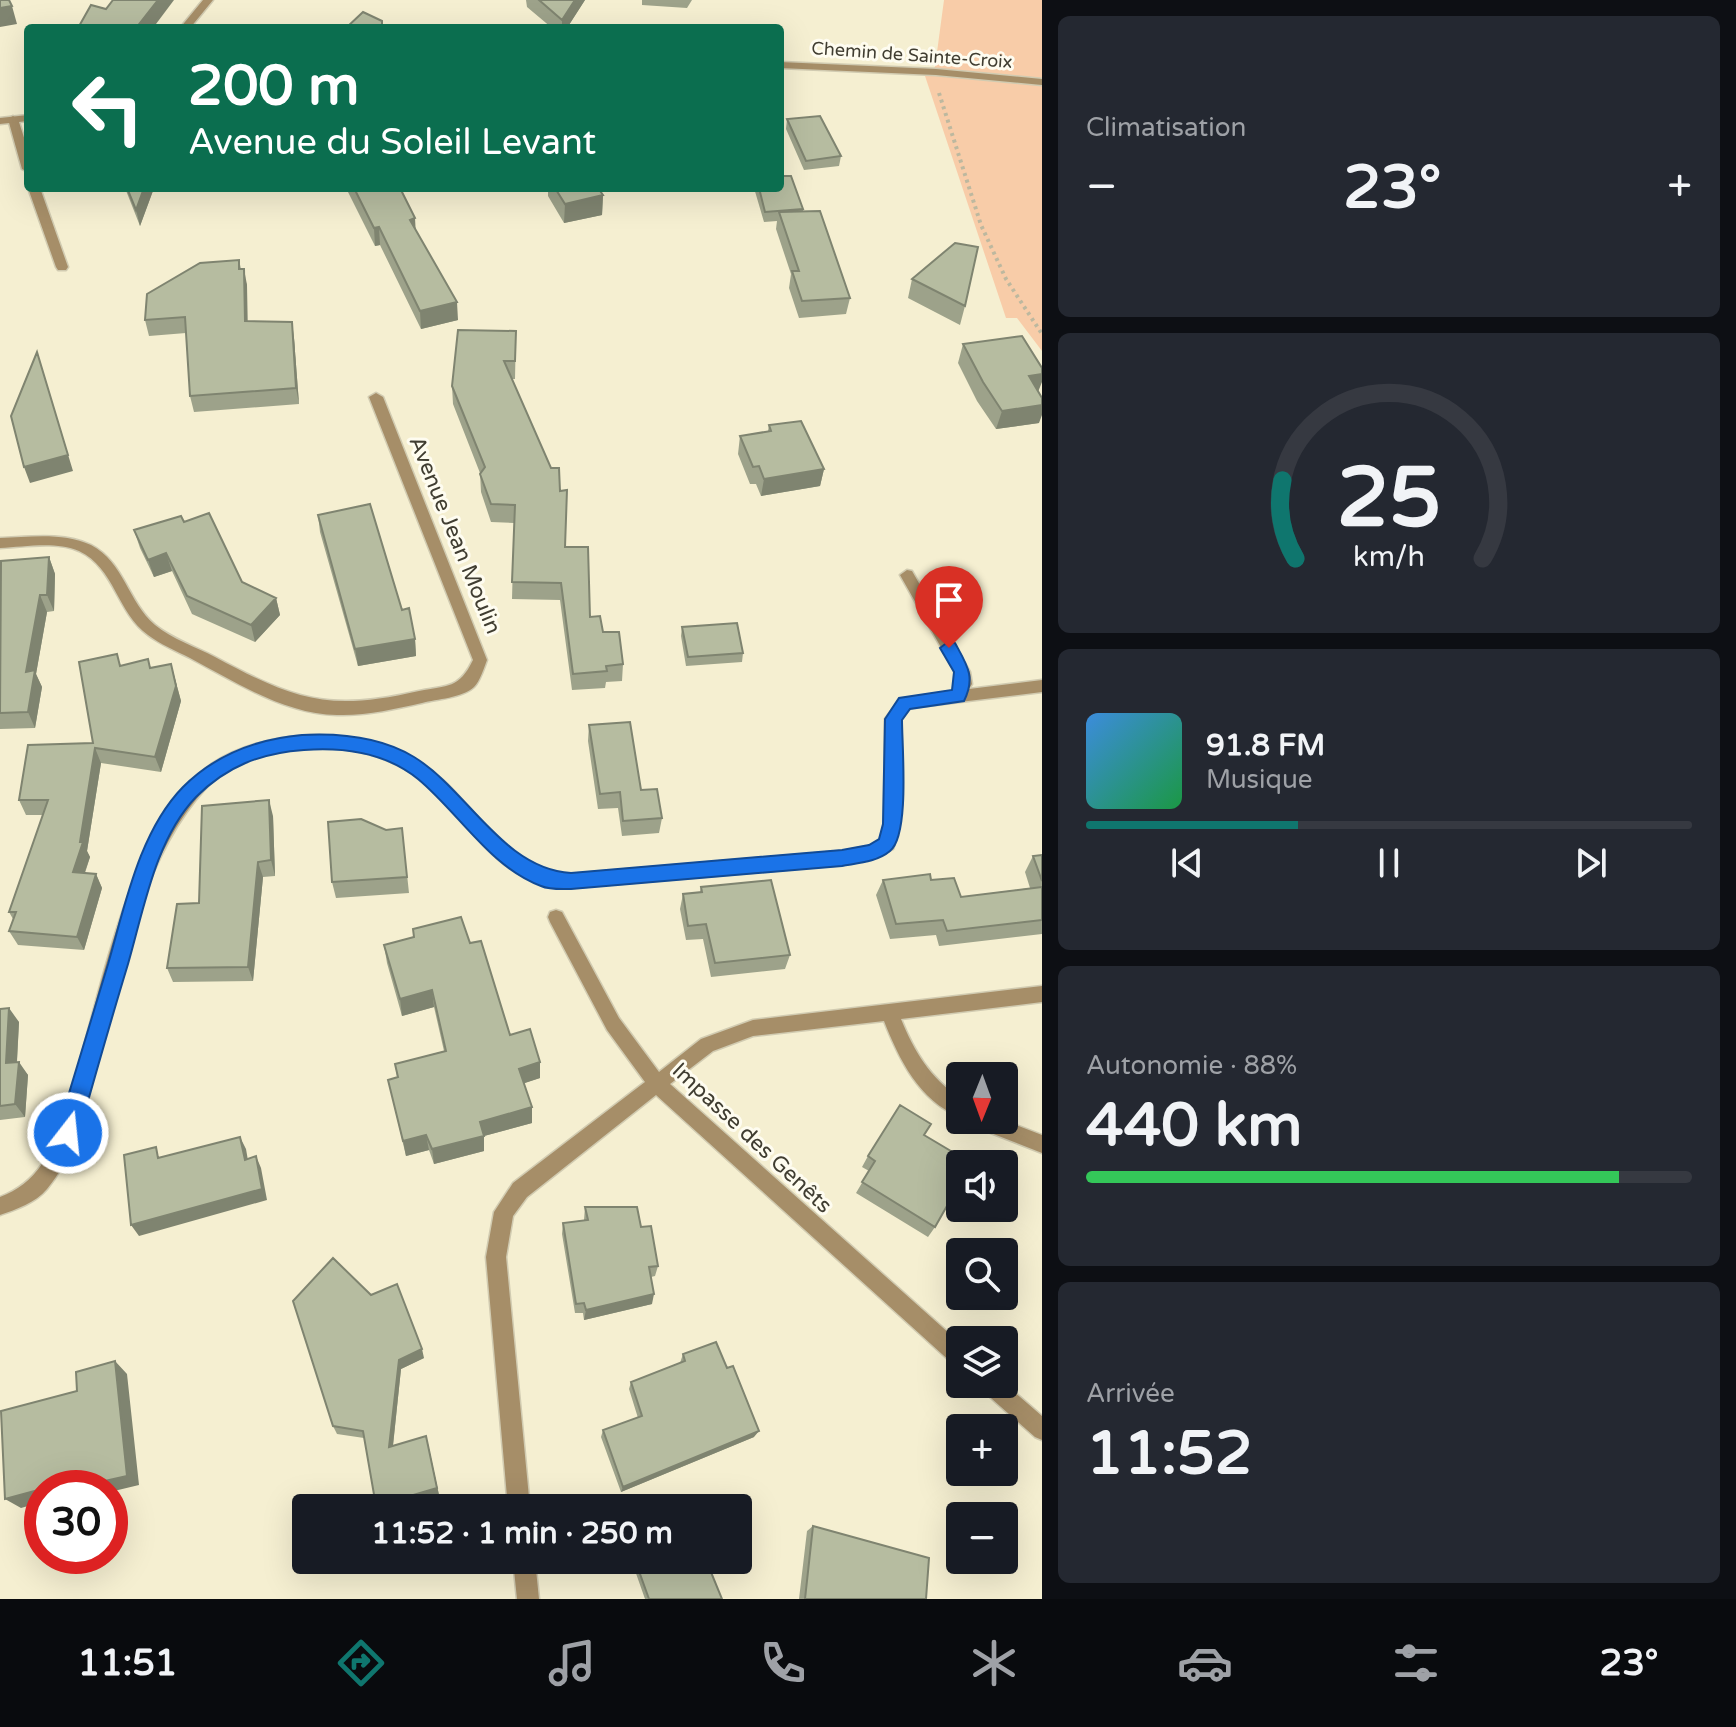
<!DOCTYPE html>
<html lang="fr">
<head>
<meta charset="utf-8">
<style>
	body { margin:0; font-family:"Varela Round",sans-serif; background:#242831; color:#f1f3f6; height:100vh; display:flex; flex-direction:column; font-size:30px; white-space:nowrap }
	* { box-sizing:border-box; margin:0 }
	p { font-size:26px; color:#9ea1a6 }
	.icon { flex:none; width:44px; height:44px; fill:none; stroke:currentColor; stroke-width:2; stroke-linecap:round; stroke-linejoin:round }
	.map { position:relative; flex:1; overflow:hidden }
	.sheet { display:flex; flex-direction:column; gap:16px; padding:16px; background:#0d0f14; width:694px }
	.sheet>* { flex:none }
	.guide { position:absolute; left:24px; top:24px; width:760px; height:168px; border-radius:8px; box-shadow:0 8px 32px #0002; background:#0b6e4f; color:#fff; overflow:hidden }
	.needle { width:52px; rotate:181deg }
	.buttons { position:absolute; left:946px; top:1062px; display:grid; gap:16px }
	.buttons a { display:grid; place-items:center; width:72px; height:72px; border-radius:8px; background:#171b24; box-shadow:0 8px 32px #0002; font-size:40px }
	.speed { position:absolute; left:24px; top:1470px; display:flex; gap:16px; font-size:40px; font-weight:700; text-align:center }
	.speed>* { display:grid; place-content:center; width:104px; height:104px; border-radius:50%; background:#171b24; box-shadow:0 8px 32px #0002; line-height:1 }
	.speed .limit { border:12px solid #d22; background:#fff; color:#111 }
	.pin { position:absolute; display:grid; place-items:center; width:68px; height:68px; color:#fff; margin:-82px -34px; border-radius:50% 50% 50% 0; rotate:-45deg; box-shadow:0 0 8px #0007 }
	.pin .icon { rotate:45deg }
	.me { position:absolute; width:88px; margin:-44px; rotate:16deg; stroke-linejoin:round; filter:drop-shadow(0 0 6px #0008) }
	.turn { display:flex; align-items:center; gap:28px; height:168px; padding:0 32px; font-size:36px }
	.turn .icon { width:104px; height:104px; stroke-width:2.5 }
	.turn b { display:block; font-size:56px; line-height:68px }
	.big { font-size:60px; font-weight:700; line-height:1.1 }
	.sheet .widget { flex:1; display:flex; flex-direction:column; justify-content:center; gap:12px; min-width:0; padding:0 28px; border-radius:12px; background:#242831 }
	.sheet .dial { align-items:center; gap:0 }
	.dial svg { height:208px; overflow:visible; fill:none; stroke:#363941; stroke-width:7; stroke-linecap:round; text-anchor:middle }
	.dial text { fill:#f1f3f6; stroke:none }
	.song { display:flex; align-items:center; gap:24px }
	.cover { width:96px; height:96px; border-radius:12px; background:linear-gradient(135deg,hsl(210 70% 55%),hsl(140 70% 35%)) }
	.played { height:8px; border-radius:4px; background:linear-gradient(90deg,#0f766e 35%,#363941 35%) }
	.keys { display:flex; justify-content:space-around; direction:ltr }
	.heat { display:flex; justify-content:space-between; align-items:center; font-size:44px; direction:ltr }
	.charge { height:12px; border-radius:6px; background:linear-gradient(90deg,#34c759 88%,#363941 0) }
	.trip { position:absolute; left:292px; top:1494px; width:460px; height:80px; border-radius:8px; background:#171b24; box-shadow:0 8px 32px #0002; font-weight:700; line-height:80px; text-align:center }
	.dock { display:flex; height:128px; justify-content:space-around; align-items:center; background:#090b0e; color:#9ea1a6 }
	.dock .icon { width:56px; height:56px }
	.dock .current { color:#0f766e }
	.dock b { font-size:36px; color:#f1f3f6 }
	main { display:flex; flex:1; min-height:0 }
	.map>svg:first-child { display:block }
</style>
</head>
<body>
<main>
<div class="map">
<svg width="1042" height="1599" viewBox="0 0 1042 1599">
	<rect width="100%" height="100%" fill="#f5efd1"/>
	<path fill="#f8cca8" d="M944 0H1042V351L1017 318H1006L925 76 935 67Z"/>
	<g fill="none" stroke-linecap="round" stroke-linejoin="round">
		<defs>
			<path id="lane" d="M203 0H213L190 28H180Z
				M13 116 18 119 28 150V172L22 169 8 119Z
				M28 188H40L68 267 66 270H58L56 267Z"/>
			<path id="street" d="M780 62 936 69 1042 79V85L936 75 780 68Z
				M28 115V121L0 124V118Z
				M376 393 383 397 487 660C484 668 480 681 474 687 462 698 437 699 422 703 394 709 366 716 337 715 285 714 235 682 190 658 176 651 160 644 148 635 117 613 115 568 79 551 56 541 24 547 0 548V538C30 537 63 532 91 545 124 562 128 602 155 625 172 639 196 647 215 657 295 700 328 712 419 691 448 685 459 689 473 660L369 397Z
				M907 570 912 571 970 672 972 684 969 689 1042 680V692L910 708 901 720 900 824 893 849 873 859 842 865 571 888C498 884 481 835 433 790 395 754 344 743 293 749 266 753 235 760 215 779 140 850 120 981 93 1078 82 1116 73 1158 47 1189 35 1203 17 1209 0 1215V1197C18 1190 31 1180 42 1164 62 1136 68 1100 78 1068 102 984 136 813 213 763 241 745 277 737 310 735 359 734 408 747 444 781 471 805 507 860 541 871 550 874 561 873 571 874L842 851 870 846 880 840 884 824 885 719 900 699 953 691 956 684 955 672 900 575Z
				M556 910 562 912 619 1018 659 1072 701 1039 753 1020 1042 986V1002L901 1019C914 1051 930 1078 960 1098V1117C919 1101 899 1059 884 1021L753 1036 713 1051 670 1084 960 1343V1367L953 1364 656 1095 527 1197 513 1216 506 1257 530 1508H508L486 1257 494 1212 513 1183 645 1082 607 1030 550 922 548 917 550 912Z
				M971 1120H1003L1042 1135V1153L973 1126Z
				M1004 1383 1042 1416V1440L1035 1437 983 1391 980 1384Z
				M513 1560H535L539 1599H517Z"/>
		</defs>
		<use href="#lane" stroke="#d1cbb1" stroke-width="3"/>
		<use href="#street" stroke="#d1cbb1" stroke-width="3"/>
		<path stroke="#bdb89f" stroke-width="4" stroke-dasharray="3 4" stroke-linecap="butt" d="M939 93 981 225 1006 279 1042 334"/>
		<use href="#lane" fill="#a68e68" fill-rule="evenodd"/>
		<use href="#street" fill="#a68e68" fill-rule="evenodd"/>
	</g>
	<path fill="#9da28a" d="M526 0H585L567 28H552L527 7Z
		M642 0H692L687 8 642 5Z
		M787 119 841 156 839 166 804 170 786 129Z
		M125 188H154L140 226Z
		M346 188H400L416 230 458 320 421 329 380 245 375 246Z
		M548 188H598L603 195 602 215 564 223 548 196Z
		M754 188H780L803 209V211L850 298 846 314 799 318 789 288 791 274 776 229 777 221 764 222Z
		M239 260 241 269 247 285V321L294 338 299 404 194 412 190 396 186 333 149 336 145 320Z
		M912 279 965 306 960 325 908 298Z
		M516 331 515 379H512L560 491 565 547 590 617 603 632 623 664 622 681 606 682 605 688 572 690 560 600 512 599 514 523 491 522 481 492 480 473 453 404 452 386Z
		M963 344 1038 392 1039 423 996 429 977 401 958 363Z
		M769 425 824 469 820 486 761 496 756 484H750L738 454 740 436 768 431Z
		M318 515 415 639 416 656 358 666 320 532Z
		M184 522 242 582 276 598 280 615 255 642 192 614 172 571 154 577 140 548 134 530Z
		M49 557 55 574 54 611 47 612 36 674 42 687 35 728 0 729V567Z
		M682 627 743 653 742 662 686 666 681 636Z
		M171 664 181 701 161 772 101 763 87 851 90 857 85 873 96 874 102 888 84 950 18 945 9 931 13 919 9 912 43 815H26L19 800 93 743 121 665 151 668Z
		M589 725 641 790 662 818 659 833 622 836 618 808 598 809 588 741Z
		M273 816 275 876 263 877 253 981 173 982 167 968 199 903Z
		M402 828 409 893 336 898 332 882 386 830Z
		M1042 855V934L939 946 936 935 890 939 876 895 883 880H931L961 897 1030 888 1025 872 1033 856Z
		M701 887 790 955 785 969 711 977 703 939 686 940 680 909 683 894 700 892Z
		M470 943 510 1035 540 1078 524 1083 532 1107V1123L484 1136V1151L434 1164 429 1150 406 1156 388 1080 397 1077 395 1064 444 1051 434 1007 402 1016 387 963 384 945Z
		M0 1009 19 1022 17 1062 28 1075 25 1117 0 1120Z
		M924 1135 935 1227 928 1237 856 1193 869 1171 862 1167 868 1156Z
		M585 1207 641 1227 658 1266 655 1276 651 1277 652 1304 584 1320 583 1313H575L562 1234 563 1223 584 1220Z
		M293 1301 424 1358 401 1369 393 1446 428 1444 439 1495 394 1508H377L364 1438 337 1434 333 1426Z
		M683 1354 754 1437 621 1492 601 1437 603 1430 638 1418 629 1389 631 1382 680 1363Z
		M813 1526 926 1599H799L807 1531Z
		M633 1560H706L722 1599H645L632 1562Z"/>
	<path fill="#7f8470" d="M158 0H174L153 28H136Z
		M575 0H585L567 28H562V20Z
		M12 6 17 24 0 27V8Z
		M144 188H154L140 226 136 210Z
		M603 195 602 215 564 223 565 204Z
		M415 218 416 236 410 220Z
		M379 227 380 245 375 246 374 228Z
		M244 269 247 285 248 337 245 321Z
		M457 302 458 320 421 329 420 311Z
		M292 322 294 338 299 404 296 388Z
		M37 352 73 471 30 483 24 467Z
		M1042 374V382L1038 392 1029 376Z
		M1042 405V415L1039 423 996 429 1002 411Z
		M824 469 820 486 761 496 764 479Z
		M166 553 172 571 154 577 148 560Z
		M49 557 55 574 54 611 47 595Z
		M40 595 47 612 36 674 42 687 35 728 28 712 26 672Z
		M276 598 280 615 255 642 251 625Z
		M415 639 416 656 358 666 355 649Z
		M171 664 181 701 161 772 155 757Z
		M95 748 101 763 87 851 90 857 80 886 73 872 80 842Z
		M269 800 273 816 275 876 271 860Z
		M258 862 263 877 253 981 248 967Z
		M96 874 102 888 84 950 77 937Z
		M432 990 434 1007 402 1016 400 999Z
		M9 1008 19 1022 16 1077 6 1063Z
		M19 1062 28 1075 25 1117 15 1104Z
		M540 1062V1078L519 1085V1069Z
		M532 1107V1123L484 1136V1151L434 1164 432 1149 480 1122Z
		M426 1135 429 1150 406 1156 403 1141Z
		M240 1137 246 1149 250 1172 245 1160Z
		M256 1156 261 1168 267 1200 139 1236 131 1225Z
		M654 1294 652 1304 584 1320 586 1310Z
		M422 1349 424 1358 401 1369 392 1454 389 1447 399 1360Z
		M115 1361 127 1374 139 1485 114 1491V1507L110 1508V1488H100V1482Z
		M759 1431 754 1437 621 1492 623 1487Z
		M428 1444 439 1495 394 1508H377L376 1506Z
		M42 1489V1502L21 1508 5 1499Z"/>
	<path fill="#b6bca0" stroke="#7f8470" stroke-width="2" d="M0 0H9L12 6 0 8Z
		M113 0H158L136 28H78L91 5 106 9Z
		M539 0H575L562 20Z
		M363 12 382 21V28H346Z
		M820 116 841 156 806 161 787 119Z
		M780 176H791L803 209 765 212 759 188H780Z
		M127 188H144L136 210Z
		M354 188H400L415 218 410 220 457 302 420 311 379 227 374 228Z
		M555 188H598L603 195 565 204Z
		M820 211 850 298 802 301 792 271H799L779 212Z
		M955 243 978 247 965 306 912 279Z
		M239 260V269H244L245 321 292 322 296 388 190 396 185 317 145 320 147 294 200 263Z
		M458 330 516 331 515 361H504L551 468H559L560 491 567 490 565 547H588L590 617 600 616 603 632H619L623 664 606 666 607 671 573 674 561 583 512 582 515 505 491 504 480 474 485 467 452 386Z
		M1022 336 1042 368V374L1029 376 1042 398V405L1002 411 983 382 963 344Z
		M37 352 68 455 24 467 11 416Z
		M801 421 824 469 764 479 759 466 753 467 740 436 771 431 769 425Z
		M370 504 402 610 409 608 415 639 355 649 318 515Z
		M209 513 242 582 276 598 251 625 187 596 166 553 148 560 134 530 181 516 184 522Z
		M49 557 47 595H40L26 672 35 670 28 712 0 713 1 561Z
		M737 623 743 653 688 657 682 627Z
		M117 654 120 666 148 659 150 668 171 664 176 686 155 757 95 748 80 842H83L73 872 96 874 77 937 9 931 16 912H9L48 800H19L28 745 93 743 79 662Z
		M630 722 641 790 657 789 662 818 623 821 620 792 600 794 589 725Z
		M269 800 271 860 258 862 248 967 167 968 177 904 199 903 202 806Z
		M361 819 386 830 402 828 407 877 332 882 328 822Z
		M1042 855V881L1033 856Z
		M930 874 931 880 954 878 961 897 1042 887V920L947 931 943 920 896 924 883 880Z
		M771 880 790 955 715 963 706 924 688 926 683 894 702 892 701 887Z
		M461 917 470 943 481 941 510 1035 530 1029 540 1062 519 1069 532 1107 480 1122 484 1136 432 1149 426 1135 403 1141 388 1080 398 1077 395 1064 446 1051 432 990 400 999 384 945 414 937 413 929Z
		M9 1008 6 1063 19 1062 15 1104 0 1106V1009Z
		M900 1105 931 1124 924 1135 971 1163 960 1164V1183L935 1227 862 1182 875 1161 868 1156Z
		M240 1137 245 1160 256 1156 262 1189 131 1225 124 1155 156 1147 158 1158Z
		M585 1207H637L641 1227 651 1226 658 1266 649 1267 654 1294 586 1310 584 1303 576 1304 563 1223 588 1220Z
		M333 1258 371 1295 397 1284 422 1349 399 1360 389 1447 426 1436 437 1488 376 1506 363 1431 333 1426 293 1301Z
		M716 1342 727 1368 733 1366 759 1431 623 1487 603 1430 642 1416 631 1382 685 1361 683 1354Z
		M115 1361 127 1476 100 1482V1488H42V1489L5 1499 1 1411 77 1391 76 1372Z
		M813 1526 929 1558 926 1599H805Z
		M635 1560H706L722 1599H649Z"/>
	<path fill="#1a73e8" stroke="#114b97" stroke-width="2" d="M949 641 955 643C967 665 976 677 964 701L910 709 902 720C902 747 910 835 890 851 877 862 858 863 842 866L571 889C561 889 550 890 541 886 491 868 458 812 418 779 386 753 344 747 304 750 261 753 227 766 196 797 155 840 144 909 128 964 111 1020 95 1076 79 1133L75 1140 68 1143 61 1140 57 1133C74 1076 91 1020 108 964 125 906 139 832 183 787 216 754 257 739 302 735 339 733 381 737 414 757 468 790 503 869 571 873L842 850 869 845 879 839 883 824 885 719 899 698 952 690 954 672 940 648Z"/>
	<g text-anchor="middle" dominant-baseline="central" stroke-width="6" stroke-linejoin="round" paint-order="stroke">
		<g font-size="18" fill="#403d31" stroke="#fefcf0">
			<text transform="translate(912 55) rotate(4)">Chemin de Sainte-Croix</text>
		</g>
		<g font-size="22" fill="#403d31" stroke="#fefcf0">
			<text transform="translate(455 535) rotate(68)">Avenue Jean Moulin</text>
			<text transform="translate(752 1138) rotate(43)">Impasse des Genêts</text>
		</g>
	</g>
</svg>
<div class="buttons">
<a><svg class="needle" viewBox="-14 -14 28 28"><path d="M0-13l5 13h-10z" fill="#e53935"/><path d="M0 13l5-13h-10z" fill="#9ea1a6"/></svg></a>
<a><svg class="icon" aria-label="sound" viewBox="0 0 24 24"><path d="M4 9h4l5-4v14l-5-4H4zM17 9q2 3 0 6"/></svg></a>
<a><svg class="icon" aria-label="search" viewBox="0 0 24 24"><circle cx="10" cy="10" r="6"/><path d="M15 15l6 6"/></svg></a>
<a><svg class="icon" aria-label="layers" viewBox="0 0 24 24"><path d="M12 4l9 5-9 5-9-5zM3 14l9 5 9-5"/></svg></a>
<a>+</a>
<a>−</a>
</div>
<div class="speed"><div class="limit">30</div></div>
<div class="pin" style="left:949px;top:648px;background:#d93025"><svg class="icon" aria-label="arrive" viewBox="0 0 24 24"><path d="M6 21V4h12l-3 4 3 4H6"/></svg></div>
<svg class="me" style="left:68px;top:1133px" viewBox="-20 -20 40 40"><circle r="17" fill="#1a73e8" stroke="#fff" stroke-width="3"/><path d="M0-11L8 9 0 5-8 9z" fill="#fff"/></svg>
<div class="trip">11:52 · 1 min · 250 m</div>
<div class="guide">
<div class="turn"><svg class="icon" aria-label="left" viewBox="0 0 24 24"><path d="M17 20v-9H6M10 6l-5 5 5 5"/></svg><div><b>200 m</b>Avenue du Soleil Levant</div></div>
</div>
</div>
<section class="sheet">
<div class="widget"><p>Climatisation</p>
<div class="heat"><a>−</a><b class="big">23°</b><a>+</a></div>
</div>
<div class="widget dial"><svg viewBox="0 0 100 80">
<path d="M14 69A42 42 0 1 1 86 69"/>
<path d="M14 69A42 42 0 0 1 9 39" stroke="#0f766e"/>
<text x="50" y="56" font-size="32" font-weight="700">25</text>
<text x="50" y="72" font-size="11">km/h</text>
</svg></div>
<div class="widget">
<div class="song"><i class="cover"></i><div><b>91.8 FM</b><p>Musique</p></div></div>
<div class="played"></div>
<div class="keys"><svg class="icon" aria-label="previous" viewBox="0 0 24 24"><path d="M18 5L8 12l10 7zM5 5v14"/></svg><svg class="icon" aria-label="pause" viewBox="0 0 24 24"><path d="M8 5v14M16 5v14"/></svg><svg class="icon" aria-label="next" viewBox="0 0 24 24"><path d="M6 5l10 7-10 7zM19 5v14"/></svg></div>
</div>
<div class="widget"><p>Autonomie · 88%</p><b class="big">440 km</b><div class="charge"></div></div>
<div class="widget"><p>Arrivée</p><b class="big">11:52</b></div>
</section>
</main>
<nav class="dock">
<b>11:51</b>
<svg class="icon current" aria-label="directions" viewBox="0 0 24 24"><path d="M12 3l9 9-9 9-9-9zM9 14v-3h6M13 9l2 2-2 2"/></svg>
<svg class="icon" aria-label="music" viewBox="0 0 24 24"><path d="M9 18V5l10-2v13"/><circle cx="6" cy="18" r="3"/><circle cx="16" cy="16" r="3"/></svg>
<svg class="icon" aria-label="phone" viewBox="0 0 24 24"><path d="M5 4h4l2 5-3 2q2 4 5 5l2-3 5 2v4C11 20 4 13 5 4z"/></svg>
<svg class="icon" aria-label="climate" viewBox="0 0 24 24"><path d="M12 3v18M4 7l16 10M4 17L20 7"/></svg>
<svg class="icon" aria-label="car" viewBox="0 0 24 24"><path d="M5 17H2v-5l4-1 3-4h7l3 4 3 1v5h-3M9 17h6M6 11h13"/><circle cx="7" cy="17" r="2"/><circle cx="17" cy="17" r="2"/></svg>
<svg class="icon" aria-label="filters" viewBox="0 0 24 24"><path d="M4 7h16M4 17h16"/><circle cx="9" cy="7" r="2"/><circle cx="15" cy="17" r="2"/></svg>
<b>23°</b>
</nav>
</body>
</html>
